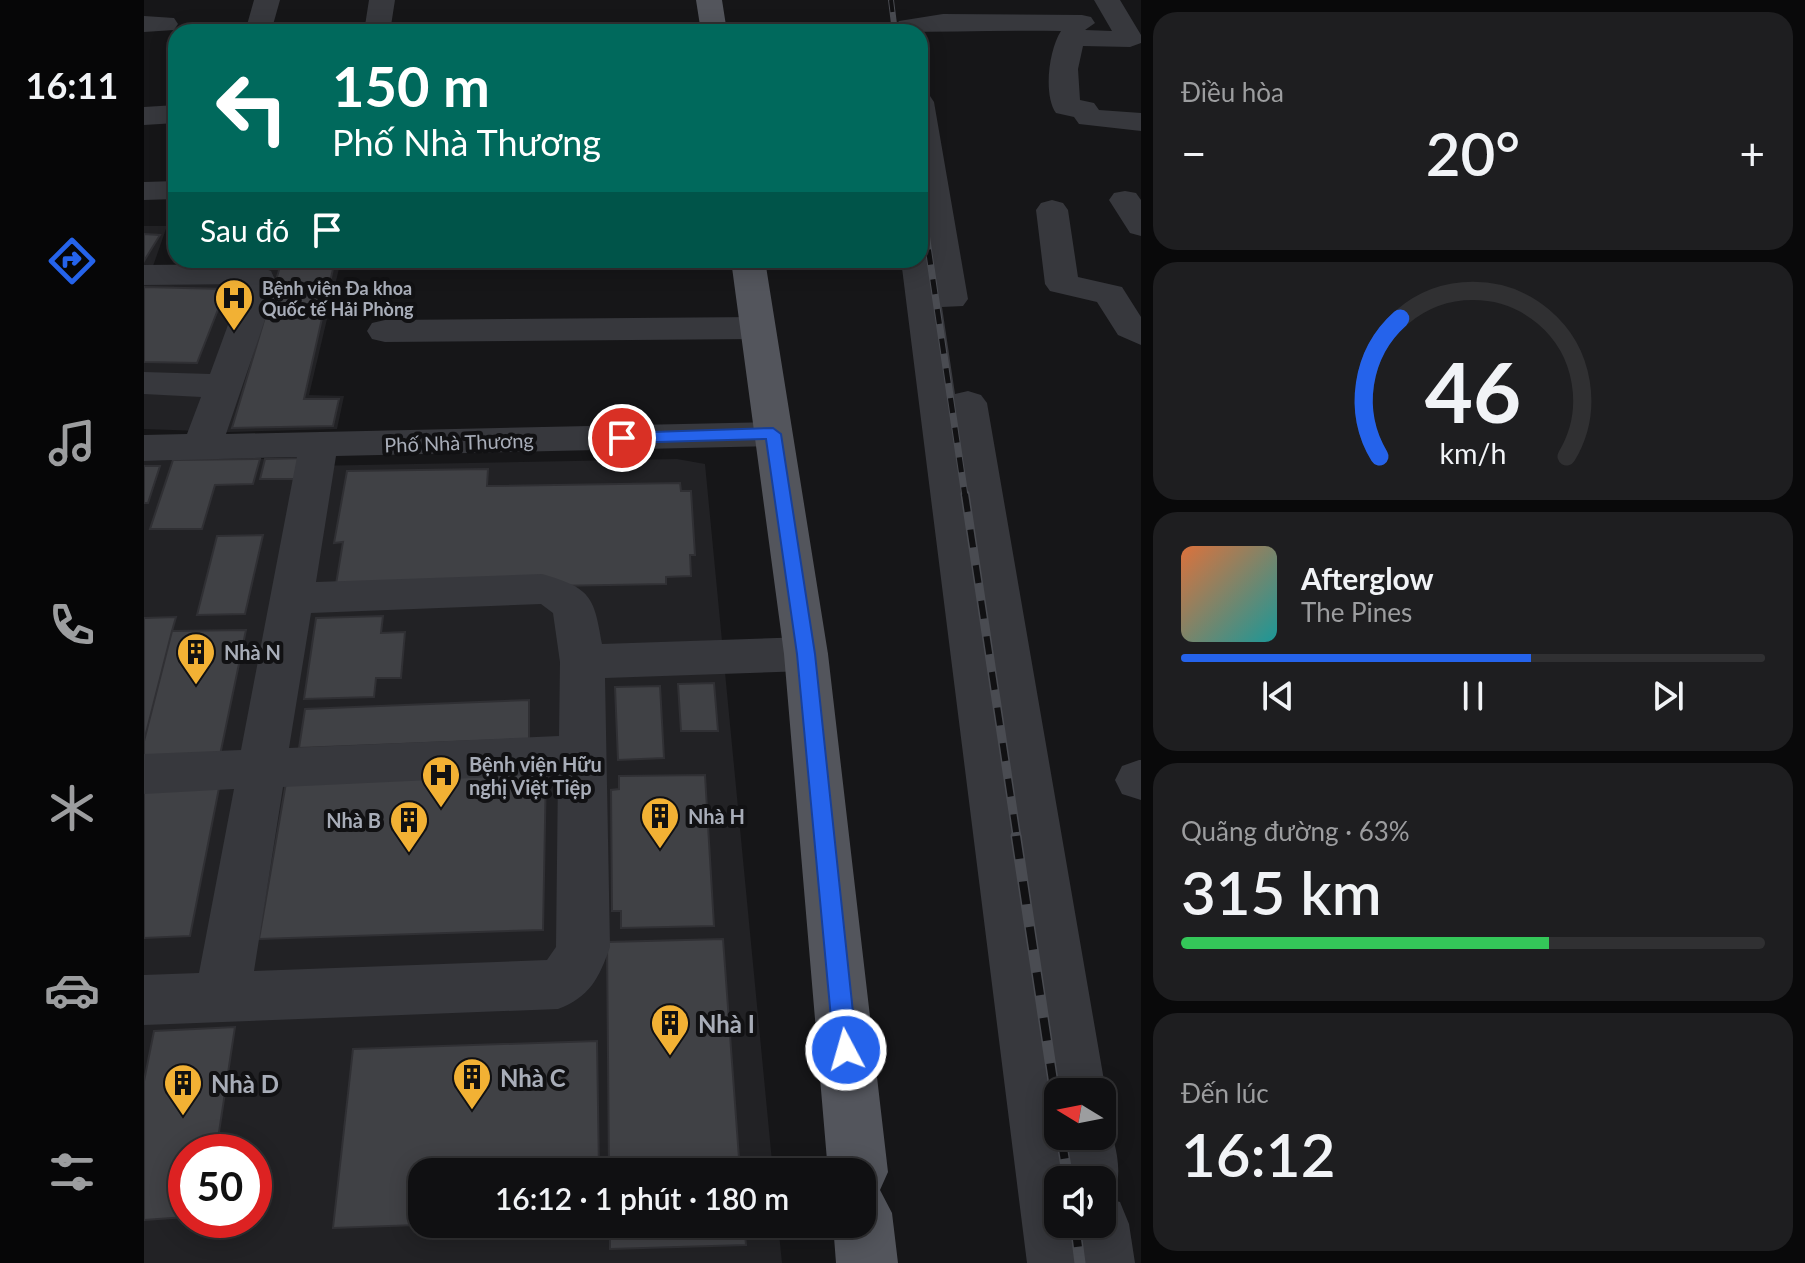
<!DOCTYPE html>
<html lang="vi">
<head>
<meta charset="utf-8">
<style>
	body { margin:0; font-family:Lato,sans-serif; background:#1e1e20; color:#f1f3f6; height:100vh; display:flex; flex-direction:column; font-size:30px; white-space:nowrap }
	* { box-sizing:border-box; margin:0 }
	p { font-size:26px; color:#9c9d9f }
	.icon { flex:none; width:44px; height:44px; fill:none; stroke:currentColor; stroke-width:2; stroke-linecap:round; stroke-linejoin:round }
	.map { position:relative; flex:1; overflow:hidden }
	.drawer { display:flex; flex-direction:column; gap:12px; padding:12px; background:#09090a; width:664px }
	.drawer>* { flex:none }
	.top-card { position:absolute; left:24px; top:24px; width:760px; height:244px; border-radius:24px; box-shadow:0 4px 20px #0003,0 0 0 2px #303032; background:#00695c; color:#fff; overflow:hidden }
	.needle { width:52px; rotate:280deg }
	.buttons { position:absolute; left:900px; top:1078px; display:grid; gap:16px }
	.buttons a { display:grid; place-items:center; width:72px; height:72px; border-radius:16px; background:#101012; box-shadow:0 4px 20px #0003,0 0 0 2px #303032; font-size:40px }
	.speed { position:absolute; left:24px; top:1134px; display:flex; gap:16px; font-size:40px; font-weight:700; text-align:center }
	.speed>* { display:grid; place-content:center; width:104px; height:104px; border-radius:50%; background:#101012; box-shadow:0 4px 20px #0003,0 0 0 2px #303032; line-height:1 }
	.speed .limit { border:12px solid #d22; background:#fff; color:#111 }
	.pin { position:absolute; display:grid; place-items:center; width:68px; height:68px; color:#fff; margin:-34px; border:4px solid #fff; border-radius:50%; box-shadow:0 2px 8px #0007 }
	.me { position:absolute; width:88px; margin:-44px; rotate:354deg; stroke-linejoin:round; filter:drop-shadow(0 0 6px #0008) }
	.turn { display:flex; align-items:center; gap:28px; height:168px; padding:0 32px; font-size:36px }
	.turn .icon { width:104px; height:104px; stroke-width:2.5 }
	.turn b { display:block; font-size:56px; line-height:68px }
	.then { display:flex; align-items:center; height:76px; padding:0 32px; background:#0003; gap:16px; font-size:30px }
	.big { font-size:60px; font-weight:600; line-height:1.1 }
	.drawer .widget { flex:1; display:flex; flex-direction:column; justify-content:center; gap:12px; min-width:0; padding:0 28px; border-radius:24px; background:#1e1e20 }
	.drawer .dial { align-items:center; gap:0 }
	.dial svg { height:208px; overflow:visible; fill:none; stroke:#303032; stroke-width:7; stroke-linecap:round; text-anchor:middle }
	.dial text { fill:#f1f3f6; stroke:none }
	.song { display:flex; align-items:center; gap:24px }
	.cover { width:96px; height:96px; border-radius:12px; background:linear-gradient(135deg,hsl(20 70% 55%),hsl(180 70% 35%)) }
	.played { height:8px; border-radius:4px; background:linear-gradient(90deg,#2563eb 60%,#303032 60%) }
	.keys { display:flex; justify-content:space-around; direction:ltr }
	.heat { display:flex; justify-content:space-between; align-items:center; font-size:44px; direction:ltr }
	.charge { height:12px; border-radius:6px; background:linear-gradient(90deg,#34c759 63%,#303032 0) }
	.trip { position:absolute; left:264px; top:1158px; width:468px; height:80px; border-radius:24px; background:#101012; box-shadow:0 4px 20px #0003,0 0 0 2px #303032; font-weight:600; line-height:80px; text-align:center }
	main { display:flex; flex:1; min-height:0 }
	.dock { display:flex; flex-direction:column; width:144px; justify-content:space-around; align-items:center; background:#060607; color:#9c9d9f }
	.dock .icon { width:56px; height:56px }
	.dock .selected { color:#2563eb }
	.dock b { font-size:36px; color:#f1f3f6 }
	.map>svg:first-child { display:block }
</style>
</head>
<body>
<main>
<nav class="dock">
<b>16:11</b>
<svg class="icon selected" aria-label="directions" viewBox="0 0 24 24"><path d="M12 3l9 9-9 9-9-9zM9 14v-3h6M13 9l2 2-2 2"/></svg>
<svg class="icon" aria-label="music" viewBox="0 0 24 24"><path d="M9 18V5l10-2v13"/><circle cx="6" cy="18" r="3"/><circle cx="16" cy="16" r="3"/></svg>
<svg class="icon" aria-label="phone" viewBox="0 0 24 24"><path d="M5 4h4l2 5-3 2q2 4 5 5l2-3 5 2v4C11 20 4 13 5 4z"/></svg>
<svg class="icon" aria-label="climate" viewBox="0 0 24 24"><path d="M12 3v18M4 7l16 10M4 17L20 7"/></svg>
<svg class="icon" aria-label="car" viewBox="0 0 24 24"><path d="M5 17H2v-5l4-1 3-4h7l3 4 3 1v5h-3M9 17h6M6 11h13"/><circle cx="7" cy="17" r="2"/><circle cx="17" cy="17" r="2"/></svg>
<svg class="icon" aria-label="filters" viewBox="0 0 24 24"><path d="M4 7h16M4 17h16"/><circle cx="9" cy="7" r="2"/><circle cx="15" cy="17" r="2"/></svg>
</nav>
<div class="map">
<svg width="997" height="1263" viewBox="0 0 997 1263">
	<rect width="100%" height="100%" fill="#161618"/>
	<path fill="#222225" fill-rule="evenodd" d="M0 226H23L8 269 115 268 129 260H197L165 395 200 396 193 429 85 432 0 429Z
		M163 458V466L533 459 561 464 629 1172H278V1224H634L638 1263H0V461ZM42 1152H110V1220H42Z"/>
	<path fill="#404145" stroke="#303034" stroke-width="2" d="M0 234 16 235 0 261Z
		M138 260H191L160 399H195L189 426 88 428Z
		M0 287 82 289 53 363 0 362Z
		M163 458 159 479H116L121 459Z
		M116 459 109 484 71 485 58 529H6L29 460Z
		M0 466H16L4 503H0Z
		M344 469 343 486 536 483 537 491H547L551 555H546L547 576 522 577V584L191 590 199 542 190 543 203 471Z
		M119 535 101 614 53 615 73 536Z
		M239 616 237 633 261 632 257 678H232L230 697 160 699 172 618Z
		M32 617 28 631 0 741V618Z
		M102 630 75 760 0 762V741L28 631Z
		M570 683 574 731H537L534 684Z
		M516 686 520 758 474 760 471 687Z
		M385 700V739L155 748 161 709Z
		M402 769 399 930 115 939 143 777Z
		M561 775 570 926 477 928V911H468L467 790 475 789V776Z
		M76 783 46 936 0 938V785Z
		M579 939 596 1172H465L463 942Z
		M91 1027 72 1152H42V1217L0 1220V1081L10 1031Z
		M453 1041 455 1172H278V1224H302L189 1228 209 1049Z
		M466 1224H600L602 1245 466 1249Z"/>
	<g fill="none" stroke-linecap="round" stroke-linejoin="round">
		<path fill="#37383d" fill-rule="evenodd" d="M110 0H136L127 32H101Z
			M225 0H251L246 32H220Z
			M950 0H976L997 35V43L986 47 939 46 934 69 936 100 950 103 955 110 997 113V131L935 124 930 117 912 113C899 95 905 49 917 31 863 30 806 32 754 32L751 27 755 21 799 14 938 15 947 17 951 23 941 30 968 31Z
			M0 16 30 18 34 24 30 30 0 32Z
			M776 93 786 96 790 102 824 299 819 306 798 307 811 394 824 391 837 395 843 403 962 1092 958 1100V1092H914V1136H958V1114L961 1116C972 1143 980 1171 969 1200L976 1202 985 1224 991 1263H883L757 260H776V250L783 252 776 203ZM914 1180H958V1224H914Z
			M32 105V123L0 125V107Z
			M32 181V199L0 200V182Z
			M981 191 992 193 997 200V236L986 233 965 200 970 193Z
			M908 200 919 203 924 210 934 277 978 287 997 317V345L974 335 953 302 906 291 901 284 892 210 897 203Z
			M107 264 127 271 133 284 82 434 629 422 643 425 648 434 643 443 629 446 192 456 172 582 398 574C446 588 450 595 458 644L662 637 678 642 684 654 678 666 662 671 461 678 466 947C455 978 446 997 414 1009L0 1025V975L55 973 90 789 0 794V754L97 750 153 457 0 461V435L43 434 57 397 0 394V372L66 374 99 284 0 285V265ZM397 604 409 613 416 662 415 736 145 748 167 613ZM414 774 412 947 403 960 110 971 139 787Z
			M613 317 625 321 631 328 625 335 613 339 241 342 228 339 223 331 228 323 241 320Z
			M995 760H997V800L978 794 971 780 978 766Z"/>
		<path fill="#53555c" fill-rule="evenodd" d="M552 0H578L583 32H557Z
			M587 260H621L684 654 744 1172 736 1190 748 1213 754 1263H692L689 1224H718V1172H684L640 654Z"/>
		<defs>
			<path id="rail-far3" d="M747 0 751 32
				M776 196 780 222"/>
			<path id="rail-far2" d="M780 220 821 496"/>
			<path id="rail-far1" d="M821 494 873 838"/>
			<path id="rail" d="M872 836 914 1114
				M917 1136 924 1180
				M931 1224 936 1263"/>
		</defs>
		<use href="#rail-far3" stroke="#4a4c52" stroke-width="6"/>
		<use href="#rail-far2" stroke="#4a4c52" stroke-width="7"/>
		<use href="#rail-far1" stroke="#4a4c52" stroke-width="9"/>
		<use href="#rail" stroke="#4a4c52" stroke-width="11"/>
		<use href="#rail-far3" stroke="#111113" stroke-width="4" stroke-dasharray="12" stroke-linecap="butt"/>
		<use href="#rail-far2" stroke="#111113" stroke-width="5" stroke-dasharray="15" stroke-linecap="butt"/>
		<use href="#rail-far1" stroke="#111113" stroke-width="6" stroke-dasharray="18" stroke-linecap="butt"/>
		<use href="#rail" stroke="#111113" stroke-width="8" stroke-dasharray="23" stroke-linecap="butt"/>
	</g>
	<path fill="#2563eb" stroke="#184099" stroke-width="2" d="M629 428 637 434 671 654 713 1050 710 1058 702 1061 694 1058 690 1050 653 654 622 439 478 443 470 438 478 433Z"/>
	<defs>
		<symbol id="hospital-pin" viewBox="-11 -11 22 30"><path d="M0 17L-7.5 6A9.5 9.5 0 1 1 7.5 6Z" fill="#f2b134" stroke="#111113"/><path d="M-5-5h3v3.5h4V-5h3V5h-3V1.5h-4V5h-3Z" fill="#111"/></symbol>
		<symbol id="building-pin" viewBox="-11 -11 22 30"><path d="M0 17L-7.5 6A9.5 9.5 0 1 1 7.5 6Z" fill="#f2b134" stroke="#111113"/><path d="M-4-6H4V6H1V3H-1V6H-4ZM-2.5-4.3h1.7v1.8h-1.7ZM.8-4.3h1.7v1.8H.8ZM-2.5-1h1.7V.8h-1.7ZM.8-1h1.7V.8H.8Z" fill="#111"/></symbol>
	</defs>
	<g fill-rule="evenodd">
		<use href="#hospital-pin" x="68" y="276" width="44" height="60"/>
		<use href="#building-pin" x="30" y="630" width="44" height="60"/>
		<use href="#hospital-pin" x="275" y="753" width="44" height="60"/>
		<use href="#building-pin" x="494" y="794" width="44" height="60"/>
		<use href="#building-pin" x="243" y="798" width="44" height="60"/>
		<use href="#building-pin" x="504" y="1001" width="44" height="60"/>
		<use href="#building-pin" x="306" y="1055" width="44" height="60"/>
		<use href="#building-pin" x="17" y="1061" width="44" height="60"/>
	</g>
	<g text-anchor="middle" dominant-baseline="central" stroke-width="8" stroke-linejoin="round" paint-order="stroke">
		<g font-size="18" font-weight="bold" fill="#a8adb8" stroke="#111113" text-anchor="start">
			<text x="118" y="288">Bệnh viện Đa khoa<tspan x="118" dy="21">Quốc tế Hải Phòng</tspan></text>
		</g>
		<g font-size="20" fill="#a8adb8" stroke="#111113">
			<text transform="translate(315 442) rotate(-2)">Phố Nhà Thương</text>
		</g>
		<g font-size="20" font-weight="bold" fill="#a8adb8" stroke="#111113" text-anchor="start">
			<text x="80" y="652">Nhà N</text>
			<text x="325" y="764">Bệnh viện Hữu<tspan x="325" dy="23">nghị Việt Tiệp</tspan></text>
			<text x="544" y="816">Nhà H</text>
			<text x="237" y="820" text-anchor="end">Nhà B</text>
		</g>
		<g font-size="24" font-weight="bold" fill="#a8adb8" stroke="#111113" text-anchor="start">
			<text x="554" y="1023">Nhà I</text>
			<text x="356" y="1077">Nhà C</text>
			<text x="67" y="1083">Nhà D</text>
		</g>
	</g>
</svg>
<div class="buttons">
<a><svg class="needle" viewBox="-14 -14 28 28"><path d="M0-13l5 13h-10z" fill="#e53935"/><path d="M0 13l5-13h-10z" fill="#9c9d9f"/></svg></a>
<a><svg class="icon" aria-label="sound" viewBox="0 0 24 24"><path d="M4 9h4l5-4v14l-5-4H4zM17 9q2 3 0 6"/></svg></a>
</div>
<div class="speed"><div class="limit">50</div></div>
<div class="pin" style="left:478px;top:438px;background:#d93025"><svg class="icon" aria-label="arrive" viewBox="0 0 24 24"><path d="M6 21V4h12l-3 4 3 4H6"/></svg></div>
<svg class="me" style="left:702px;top:1050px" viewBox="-20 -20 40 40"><circle r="17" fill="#2563eb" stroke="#fff" stroke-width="3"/><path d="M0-11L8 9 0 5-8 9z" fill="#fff"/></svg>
<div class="trip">16:12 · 1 phút · 180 m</div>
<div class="top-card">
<div class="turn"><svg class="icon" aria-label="left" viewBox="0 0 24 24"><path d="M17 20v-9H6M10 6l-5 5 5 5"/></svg><div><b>150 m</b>Phố Nhà Thương</div></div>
<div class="then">Sau đó<svg class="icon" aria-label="arrive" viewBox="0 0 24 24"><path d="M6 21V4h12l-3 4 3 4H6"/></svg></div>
</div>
</div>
<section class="drawer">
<div class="widget"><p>Điều hòa</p>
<div class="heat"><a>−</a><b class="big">20°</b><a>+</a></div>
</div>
<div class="widget dial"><svg viewBox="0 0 100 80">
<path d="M14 69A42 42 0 1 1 86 69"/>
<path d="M14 69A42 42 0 0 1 22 16" stroke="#2563eb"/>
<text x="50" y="56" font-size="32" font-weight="700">46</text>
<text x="50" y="72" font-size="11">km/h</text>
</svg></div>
<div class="widget">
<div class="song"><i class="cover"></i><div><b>Afterglow</b><p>The Pines</p></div></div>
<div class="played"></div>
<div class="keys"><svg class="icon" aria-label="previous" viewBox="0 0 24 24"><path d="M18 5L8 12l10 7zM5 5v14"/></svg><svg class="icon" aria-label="pause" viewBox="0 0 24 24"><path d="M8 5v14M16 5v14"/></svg><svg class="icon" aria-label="next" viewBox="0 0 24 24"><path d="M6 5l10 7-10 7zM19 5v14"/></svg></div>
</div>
<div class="widget"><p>Quãng đường · 63%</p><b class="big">315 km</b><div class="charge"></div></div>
<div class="widget"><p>Đến lúc</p><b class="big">16:12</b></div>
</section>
</main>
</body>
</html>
